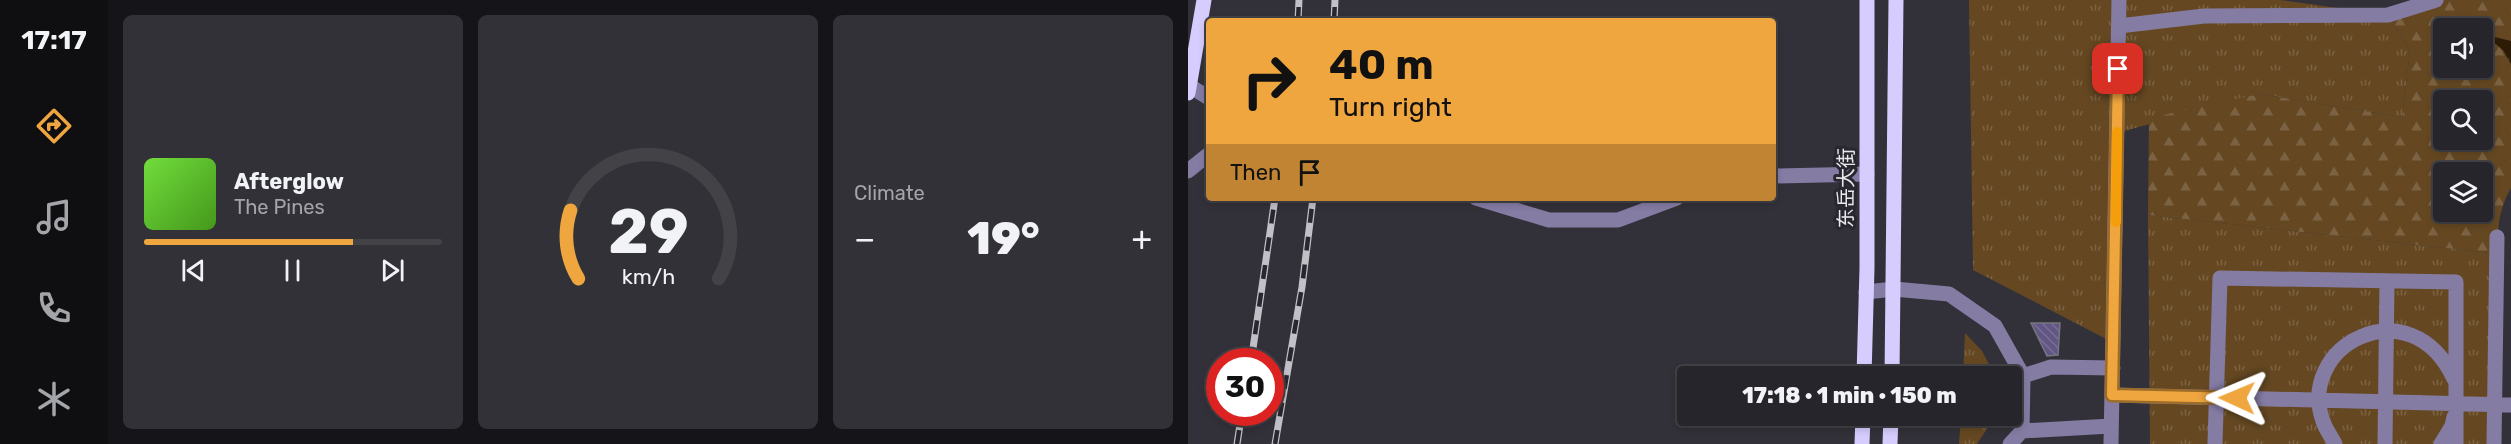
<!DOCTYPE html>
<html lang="en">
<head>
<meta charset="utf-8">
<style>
	body { margin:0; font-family:Rubik,"Noto Sans SC",sans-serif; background:#323137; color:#f1f3f6; height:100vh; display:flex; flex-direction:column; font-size:22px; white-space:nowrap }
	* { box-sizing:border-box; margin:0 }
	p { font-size:20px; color:#a4a5a9 }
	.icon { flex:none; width:33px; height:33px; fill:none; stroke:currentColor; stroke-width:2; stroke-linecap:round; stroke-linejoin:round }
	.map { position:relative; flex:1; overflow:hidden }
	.drawer { display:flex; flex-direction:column; gap:15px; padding:15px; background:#151418; width:1080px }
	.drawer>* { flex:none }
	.hud { position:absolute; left:18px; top:18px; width:570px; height:183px; border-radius:6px; box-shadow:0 3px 9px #0003,0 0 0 2px #424247; background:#f0a63f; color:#111; overflow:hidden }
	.fabs { position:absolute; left:1245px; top:18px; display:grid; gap:12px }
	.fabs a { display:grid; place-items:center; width:60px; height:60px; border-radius:6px; background:#26252b; box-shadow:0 3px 9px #0003,0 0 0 2px #424247; font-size:30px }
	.speed { position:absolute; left:18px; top:348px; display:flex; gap:12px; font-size:30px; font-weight:700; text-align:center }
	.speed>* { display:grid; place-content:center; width:78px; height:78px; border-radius:50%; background:#26252b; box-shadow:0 3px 9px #0003,0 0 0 2px #424247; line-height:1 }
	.speed .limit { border:9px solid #d22; background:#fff; color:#111 }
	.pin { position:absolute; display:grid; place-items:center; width:51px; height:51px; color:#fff; margin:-26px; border-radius:12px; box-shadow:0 3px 9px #0006 }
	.me { position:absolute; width:66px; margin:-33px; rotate:271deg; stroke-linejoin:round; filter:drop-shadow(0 0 4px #0008) }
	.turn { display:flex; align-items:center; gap:21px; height:126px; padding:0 24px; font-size:27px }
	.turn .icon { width:78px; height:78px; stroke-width:2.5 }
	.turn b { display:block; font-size:42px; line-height:51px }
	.then { display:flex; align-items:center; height:57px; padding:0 24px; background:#0003; gap:12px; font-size:22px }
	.big { font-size:45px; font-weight:800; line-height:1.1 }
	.drawer .tile { flex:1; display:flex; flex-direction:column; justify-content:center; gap:9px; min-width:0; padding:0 21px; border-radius:9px; background:#323137 }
	.drawer .dial { align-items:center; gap:0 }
	.dial svg { height:156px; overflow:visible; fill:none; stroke:#424247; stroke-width:7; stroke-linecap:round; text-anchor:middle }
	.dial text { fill:#f1f3f6; stroke:none }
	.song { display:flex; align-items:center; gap:18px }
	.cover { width:72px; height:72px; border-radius:9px; background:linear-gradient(135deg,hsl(100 70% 55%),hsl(100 70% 35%)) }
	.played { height:6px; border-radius:3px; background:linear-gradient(90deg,#f0a63f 70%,#424247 70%) }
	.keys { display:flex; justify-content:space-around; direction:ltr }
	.heat { display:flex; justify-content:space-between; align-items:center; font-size:33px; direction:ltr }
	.drawer .tiles { flex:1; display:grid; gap:15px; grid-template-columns:repeat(3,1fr) }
	.trip { position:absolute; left:489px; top:366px; width:345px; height:60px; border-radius:6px; background:#26252b; box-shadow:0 3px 9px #0003,0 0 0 2px #424247; font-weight:800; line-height:60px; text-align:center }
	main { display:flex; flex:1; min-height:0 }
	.tabs { display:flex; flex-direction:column; width:108px; justify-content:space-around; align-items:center; background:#0f0f11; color:#a4a5a9 }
	.tabs .icon { width:42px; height:42px }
	.tabs .on { color:#f0a63f }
	.tabs b { font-size:27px; color:#f1f3f6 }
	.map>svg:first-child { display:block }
</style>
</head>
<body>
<main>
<nav class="tabs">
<b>17:17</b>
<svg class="icon on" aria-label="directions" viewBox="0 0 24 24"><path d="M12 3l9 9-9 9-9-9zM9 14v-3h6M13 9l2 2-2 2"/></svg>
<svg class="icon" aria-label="music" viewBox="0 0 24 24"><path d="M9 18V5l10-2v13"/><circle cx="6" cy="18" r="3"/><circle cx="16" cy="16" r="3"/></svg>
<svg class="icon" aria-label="phone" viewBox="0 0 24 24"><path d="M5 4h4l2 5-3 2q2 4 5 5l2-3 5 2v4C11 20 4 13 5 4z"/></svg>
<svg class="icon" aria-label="climate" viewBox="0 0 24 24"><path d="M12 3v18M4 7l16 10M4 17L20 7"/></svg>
</nav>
<section class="drawer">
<div class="tiles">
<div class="tile">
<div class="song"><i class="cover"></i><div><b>Afterglow</b><p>The Pines</p></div></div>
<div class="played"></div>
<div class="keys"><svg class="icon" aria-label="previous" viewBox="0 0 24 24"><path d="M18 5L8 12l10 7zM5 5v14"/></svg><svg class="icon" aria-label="pause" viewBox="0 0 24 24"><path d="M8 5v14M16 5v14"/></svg><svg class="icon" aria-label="next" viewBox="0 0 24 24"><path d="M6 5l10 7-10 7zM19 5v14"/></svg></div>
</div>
<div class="tile dial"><svg viewBox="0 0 100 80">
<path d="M14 69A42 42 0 1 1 86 69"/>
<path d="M14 69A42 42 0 0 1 10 34" stroke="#f0a63f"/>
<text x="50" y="56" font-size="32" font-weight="700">29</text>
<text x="50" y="72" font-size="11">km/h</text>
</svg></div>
<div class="tile"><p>Climate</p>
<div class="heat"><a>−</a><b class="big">19°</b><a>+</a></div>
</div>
</div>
</section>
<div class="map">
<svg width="1323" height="444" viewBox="0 0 1323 444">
	<defs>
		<pattern id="grass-tufts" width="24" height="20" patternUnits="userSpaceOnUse" patternTransform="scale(1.5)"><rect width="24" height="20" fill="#654822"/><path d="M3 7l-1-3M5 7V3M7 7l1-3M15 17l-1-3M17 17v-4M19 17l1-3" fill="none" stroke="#7b6242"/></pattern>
		<pattern id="forest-firs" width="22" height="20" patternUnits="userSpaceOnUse" patternTransform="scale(1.5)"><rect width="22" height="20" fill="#654822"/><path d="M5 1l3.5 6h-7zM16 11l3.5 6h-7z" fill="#7b6242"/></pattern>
		<pattern id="water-ripples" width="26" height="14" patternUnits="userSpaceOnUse" patternTransform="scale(1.5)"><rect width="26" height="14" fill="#2d1c05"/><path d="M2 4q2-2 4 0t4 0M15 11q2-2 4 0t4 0" fill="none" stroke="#4b3d2a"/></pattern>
		<pattern id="building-back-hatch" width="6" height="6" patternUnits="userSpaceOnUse" patternTransform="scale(1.5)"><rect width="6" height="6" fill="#615684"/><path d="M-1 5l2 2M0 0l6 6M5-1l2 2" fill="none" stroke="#786e96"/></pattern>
	</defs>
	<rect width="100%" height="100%" fill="#323139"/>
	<path fill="url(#grass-tufts)" d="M781 0H927L926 343 785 270Z
		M931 0H1092L1200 15 1222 51 1214 117 1072 94 929 133Z
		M960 215 1311 254 1305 444H962Z
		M777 333 794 351 807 376H775Z
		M773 416H805L804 421 789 444H771Z"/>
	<path fill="url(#forest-firs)" fill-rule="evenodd" d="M1241 0H1323V41L1299 35 1315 50 1323 64V188C1311 209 1308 230 1311 254L960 215 961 118 1072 94 1214 117 1222 51 1200 15ZM1256 28H1294V68H1256ZM1256 100H1294V140H1256ZM1256 172H1294V212H1256Z"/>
	<path fill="url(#water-ripples)" d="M1297 35 1323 41V64L1315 50Z"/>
	<path fill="url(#building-back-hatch)" stroke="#77757f" stroke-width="1.5" d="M843 323H872L870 355 859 356Z"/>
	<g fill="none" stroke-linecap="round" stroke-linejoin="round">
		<path stroke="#857ca4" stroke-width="15" d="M931 26 1016 16 1200 15 1248 0
			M0 85 21 98
			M0 171 21 154
			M585 176 679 174
			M288 198 361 220H430L489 198
			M678 292 706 289 761 294 807 326 835 376 834 431 822 444
			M835 376 863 367 925 368
			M924 395 1323 405
			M834 431 923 426
			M923 444 931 0
			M1027 444 1032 278 1268 282V444
			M1147 444C1144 438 1139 431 1136 424 1105 345 1223 285 1266 379
			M1197 444 1199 282
			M1253 444 1264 426 1266 417
			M1306 444 1309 237"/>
		<path stroke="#d6ccfd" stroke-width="15" d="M0 93 16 0
			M676 376 679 268V0
			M704 376 708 0
			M674 444 675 416
			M702 444 703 416"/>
		<defs>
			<path id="rail" d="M110 21 111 0
				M146 21 147 0
				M63 362 87 198
				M49 444 54 412
				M87 444 114 287 125 198"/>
		</defs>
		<use href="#rail" stroke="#c1c0c6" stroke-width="7"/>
		<use href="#rail" stroke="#28272f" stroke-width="4.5" stroke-dasharray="14" stroke-linecap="butt"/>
	</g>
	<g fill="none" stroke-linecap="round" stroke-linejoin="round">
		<defs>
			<path id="route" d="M930 69 924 395 1049 398"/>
		</defs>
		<use href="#route" stroke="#9c6c29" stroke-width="15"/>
		<use href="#route" stroke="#f0a63f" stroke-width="10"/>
		<path stroke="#f59e0b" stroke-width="10" d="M928 222 929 132"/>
	</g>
	<g text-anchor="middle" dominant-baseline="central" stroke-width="6" stroke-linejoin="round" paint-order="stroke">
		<g font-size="20" fill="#e9e8ed" stroke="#28272f">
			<text transform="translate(658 188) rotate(-90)">东岳大街</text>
		</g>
	</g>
</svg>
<div class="fabs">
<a><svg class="icon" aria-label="sound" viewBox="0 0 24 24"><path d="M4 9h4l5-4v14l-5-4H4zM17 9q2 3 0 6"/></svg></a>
<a><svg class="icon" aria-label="search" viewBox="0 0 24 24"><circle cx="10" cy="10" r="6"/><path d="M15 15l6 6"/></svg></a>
<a><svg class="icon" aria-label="layers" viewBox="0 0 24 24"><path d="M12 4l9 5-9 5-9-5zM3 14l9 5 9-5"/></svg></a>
</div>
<div class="speed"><div class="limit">30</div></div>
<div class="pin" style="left:930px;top:69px;background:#d93025"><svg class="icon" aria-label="arrive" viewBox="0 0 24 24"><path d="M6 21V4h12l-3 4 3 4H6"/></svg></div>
<svg class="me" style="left:1049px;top:398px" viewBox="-20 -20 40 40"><path d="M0-17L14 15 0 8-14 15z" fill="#f0a63f" stroke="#fff" stroke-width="4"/></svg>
<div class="trip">17:18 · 1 min · 150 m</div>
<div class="hud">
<div class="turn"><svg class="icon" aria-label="right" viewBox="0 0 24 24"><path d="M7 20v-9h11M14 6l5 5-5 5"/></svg><div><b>40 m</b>Turn right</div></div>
<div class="then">Then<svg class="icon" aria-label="arrive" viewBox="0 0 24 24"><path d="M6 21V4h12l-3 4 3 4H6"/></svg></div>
</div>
</div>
</main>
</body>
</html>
